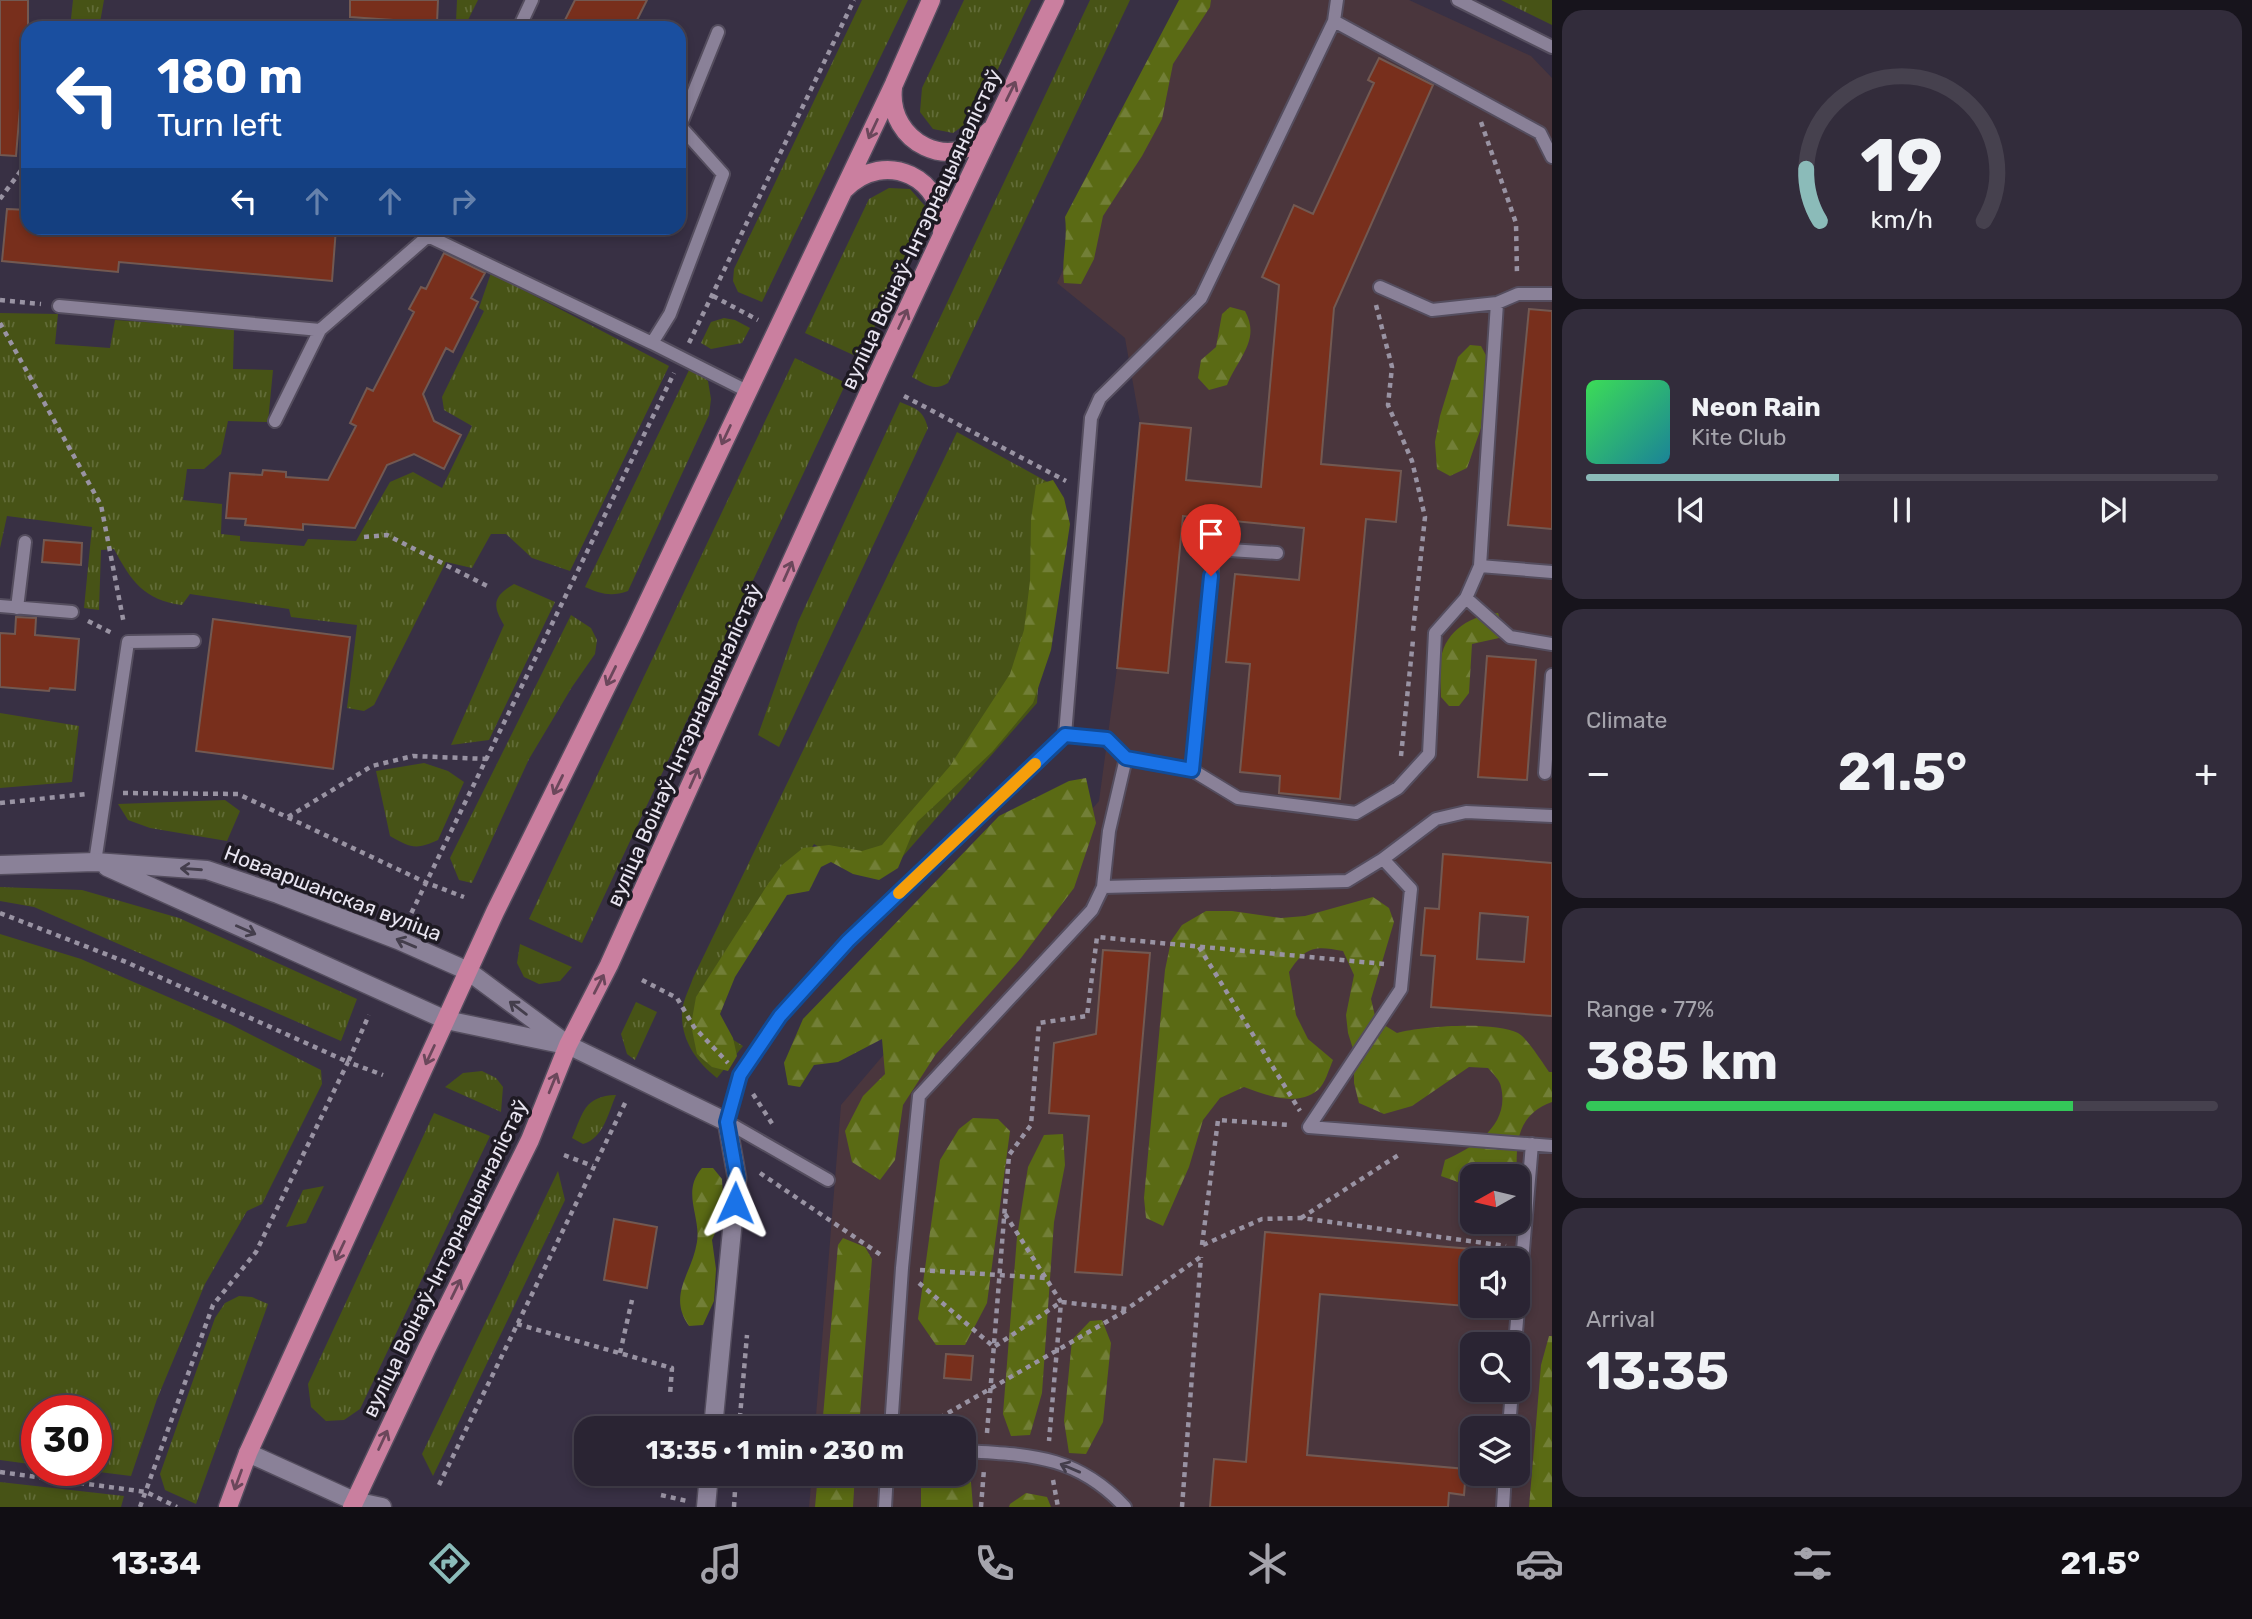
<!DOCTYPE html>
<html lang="en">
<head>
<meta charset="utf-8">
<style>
	body { margin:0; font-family:Rubik,sans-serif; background:#322c3b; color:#f1f3f6; height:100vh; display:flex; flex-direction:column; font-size:26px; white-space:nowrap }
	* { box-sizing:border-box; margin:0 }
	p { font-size:23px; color:#a5a4ac }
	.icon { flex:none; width:38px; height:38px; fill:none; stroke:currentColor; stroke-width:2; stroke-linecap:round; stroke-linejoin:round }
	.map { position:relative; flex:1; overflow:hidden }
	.side { display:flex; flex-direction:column; gap:10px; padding:10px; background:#17141c; width:700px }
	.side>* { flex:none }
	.guide { position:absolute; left:21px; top:21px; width:665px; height:214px; border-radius:21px; box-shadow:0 4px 10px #0003,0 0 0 2px #46414e; background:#1a4fa0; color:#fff; overflow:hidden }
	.needle { width:46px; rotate:262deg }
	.controls { position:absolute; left:1460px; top:1164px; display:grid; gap:14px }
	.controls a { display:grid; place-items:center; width:70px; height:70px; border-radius:14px; background:#2a2433; box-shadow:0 4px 10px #0003,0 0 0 2px #46414e; font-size:35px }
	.speed { position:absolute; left:21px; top:1395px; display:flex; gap:14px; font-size:35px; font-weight:700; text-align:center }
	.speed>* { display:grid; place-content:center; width:91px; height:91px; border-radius:50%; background:#2a2433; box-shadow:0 4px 10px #0003,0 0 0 2px #46414e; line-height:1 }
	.speed .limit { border:10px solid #d22; background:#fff; color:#111 }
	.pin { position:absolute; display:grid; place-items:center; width:60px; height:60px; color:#fff; margin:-72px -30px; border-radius:50% 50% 50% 0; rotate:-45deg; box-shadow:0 0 7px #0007 }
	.pin .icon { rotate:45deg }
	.me { position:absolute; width:77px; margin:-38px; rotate:1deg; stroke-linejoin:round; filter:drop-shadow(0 0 5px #0008) }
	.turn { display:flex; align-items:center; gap:24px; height:147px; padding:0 21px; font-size:32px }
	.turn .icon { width:91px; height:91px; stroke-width:2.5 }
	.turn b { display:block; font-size:49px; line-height:60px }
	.lanes { display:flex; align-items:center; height:66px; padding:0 21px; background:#0003; justify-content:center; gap:35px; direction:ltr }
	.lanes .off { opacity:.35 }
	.big { font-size:52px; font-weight:700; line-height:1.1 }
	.side .tile { flex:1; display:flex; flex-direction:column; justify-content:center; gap:10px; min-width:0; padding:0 24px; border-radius:21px; background:#322c3b }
	.side .dial { align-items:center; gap:0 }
	.dial svg { height:182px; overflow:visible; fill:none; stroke:#46414e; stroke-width:7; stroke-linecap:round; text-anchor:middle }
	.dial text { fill:#f1f3f6; stroke:none }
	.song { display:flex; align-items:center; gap:21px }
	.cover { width:84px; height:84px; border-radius:10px; background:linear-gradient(135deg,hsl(130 70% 55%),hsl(190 70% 35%)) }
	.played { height:7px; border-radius:4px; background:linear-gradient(90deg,#8bbbb9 40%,#46414e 40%) }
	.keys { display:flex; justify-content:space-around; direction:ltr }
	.heat { display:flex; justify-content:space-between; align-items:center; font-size:38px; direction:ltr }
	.charge { height:10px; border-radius:5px; background:linear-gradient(90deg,#34c759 77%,#46414e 0) }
	.trip { position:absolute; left:574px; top:1416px; width:402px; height:70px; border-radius:21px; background:#2a2433; box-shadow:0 4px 10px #0003,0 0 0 2px #46414e; font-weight:700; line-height:70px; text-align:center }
	.menu { display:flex; height:112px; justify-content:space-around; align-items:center; background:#110e14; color:#a5a4ac }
	.menu .icon { width:49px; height:49px }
	.menu .on { color:#8bbbb9 }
	.menu b { font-size:32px; color:#f1f3f6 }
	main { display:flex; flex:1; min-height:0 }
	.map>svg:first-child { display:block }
</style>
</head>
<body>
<main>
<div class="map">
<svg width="1552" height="1507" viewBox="0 0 1552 1507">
	<defs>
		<pattern id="grass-tufts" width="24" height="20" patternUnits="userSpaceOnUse" patternTransform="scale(1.75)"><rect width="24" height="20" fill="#475316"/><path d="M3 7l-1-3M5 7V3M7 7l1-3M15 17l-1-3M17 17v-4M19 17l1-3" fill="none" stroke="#626c38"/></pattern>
		<pattern id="forest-firs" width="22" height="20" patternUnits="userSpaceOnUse" patternTransform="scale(1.75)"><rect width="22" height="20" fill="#5a6a14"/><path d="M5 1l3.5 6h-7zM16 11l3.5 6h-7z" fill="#727f37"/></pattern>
	</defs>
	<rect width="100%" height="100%" fill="#383044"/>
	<path fill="#4a363d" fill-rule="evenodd" d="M1186 0H1409L1531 56 1552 78V1507H809L812 1474H964V1428H815L841 1105 1099 801 1117 668 1140 423 1125 338 1057 283ZM1472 1176H1517V1222H1472ZM1472 1260H1517V1306H1472ZM1472 1344H1517V1390H1472ZM1472 1428H1517V1474H1472Z"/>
	<path fill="url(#grass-tufts)" d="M73 0H104L99 28H70Z
		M457 0H478L466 24 456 22Z
		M862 0H908L762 302 738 292 733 281 734 269Z
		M964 0H1031L975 117 953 133 933 129 920 112 922 88Z
		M1090 0H1130L948 383C934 392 925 384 912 377Z
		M1501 0H1552V25Z
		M889 188 910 189 925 206 922 227 860 358 805 333 869 199Z
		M491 273 669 366 570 571 532 558 506 534H491L472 568 446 562 374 705 364 711 347 708 357 625 291 617 289 609 190 594 182 605C144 600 131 581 114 549L101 550 99 610 84 608 92 527 7 516 0 548V313L58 314 55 344 110 348 115 320 234 328 233 369 273 370 268 422 228 421 221 454 204 469H187L183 500 222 504 221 534 240 536V541L304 546 308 539 356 541 390 482 413 472 442 488 472 426 444 410 442 397 484 311 479 308Z
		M724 318 735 320 750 328 742 343 711 349 701 343 711 322Z
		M795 358 846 383 582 943 529 919Z
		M690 368 708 381 711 399 709 415 628 591C611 597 601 594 585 587Z
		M900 402C917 409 923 410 928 428L779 747 758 735 798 622Z
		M957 432 1053 485 1037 703 890 871 855 869 814 844 702 1020 743 1046 717 1078C698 1063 682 1042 682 1016 681 1004 689 990 693 978Z
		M514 584 555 602 489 740 451 745 504 625C492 605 493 596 514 584Z
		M571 615 591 628 597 640 595 654 572 687 529 759 472 883 459 880 450 858Z
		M0 713 79 726 72 782 0 788Z
		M424 763 448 771 464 782 438 840C416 850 411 848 390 836L376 771Z
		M225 800 240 811 227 841 150 828 128 820 118 804Z
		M0 887 82 890 179 918 357 999 341 1041 34 907 0 901Z
		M0 934 81 959 230 1024 321 1070 322 1084 262 1204 247 1211 205 1284 157 1399 131 1476 83 1470H96V1410H37V1465L0 1460Z
		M520 944 572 967 560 981 539 984 524 977 517 963Z
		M636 1002 657 1012 635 1060 627 1054 621 1034Z
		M482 1071 496 1078 503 1087 501 1112 445 1087 463 1073Z
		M616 1095C608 1113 604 1138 583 1144L572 1138C583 1113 584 1096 616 1095Z
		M434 1113 490 1136 360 1409 344 1420 326 1421 311 1407 308 1384Z
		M558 1171 565 1200 433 1476 422 1454Z
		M324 1186 306 1223 286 1227 303 1190Z
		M239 1296 252 1297 268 1304 196 1504 165 1490 160 1474 215 1318 225 1303Z
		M0 1482 124 1496 121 1507H0Z"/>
	<path fill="url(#forest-firs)" d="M1179 0H1211L1210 7 1173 64 1162 119 1142 156 1103 216 1094 259 1081 284 1064 283C1061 259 1068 241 1065 217Z
		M1230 307 1245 311C1261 340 1238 358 1227 385L1209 390 1198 378 1201 360 1216 347 1222 314Z
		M1470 345 1481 346 1488 359 1481 428 1467 468 1450 476 1437 469 1435 442 1440 416 1458 357Z
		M1053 480 1064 498 1070 524 1051 650 1033 703 992 752 917 822 898 868 879 880 853 874 831 862 821 867 809 891 787 895 735 977 720 1014 733 1038 737 1056 728 1071 712 1067 697 1054 691 1025 696 997 766 887 782 865 803 848 829 845 862 851 882 845 950 766 1010 674 1024 630 1030 581 1031 520 1036 485Z
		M1498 613 1503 628 1499 638 1472 644 1469 693 1459 706H1449L1441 697C1441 685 1439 671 1441 658 1446 630 1472 615 1498 613Z
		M1086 778 1096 823 1074 888 1021 958 936 1054 903 1105 895 1160 880 1180 852 1162 845 1131 863 1096 885 1074 882 1039 838 1062 814 1065 800 1087 788 1085 784 1063 803 1019 999 816 1069 781Z
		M1373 897 1389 908 1394 922 1371 999 1376 1020 1397 1033C1422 1026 1495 1021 1518 1033 1527 1038 1542 1062 1549 1072H1552V1102C1508 1118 1518 1157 1517 1196V1176H1472V1185L1469 1186 1441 1176 1445 1160C1475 1147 1510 1125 1501 1087 1500 1080 1493 1074 1488 1068L1469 1067 1412 1106 1384 1114 1359 1103 1354 1083V1052L1348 1033 1346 1015 1354 975 1343 951C1314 945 1305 947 1289 972L1296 1015 1308 1039 1333 1060C1329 1069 1325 1084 1318 1090 1296 1107 1268 1096 1244 1087L1220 1098 1203 1120 1189 1167 1163 1226 1146 1218 1144 1198 1165 970 1171 941 1182 925 1206 911H1232L1281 918 1305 916Z
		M973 1118 998 1119 1010 1131 987 1303 965 1345H936L918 1319 940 1160 959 1129Z
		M1063 1134 1065 1165 1054 1222 1042 1393 1030 1435 1011 1436 1003 1414 1017 1237 1028 1167 1044 1135Z
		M702 1168H713L722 1179 724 1212 712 1240 716 1269 714 1301 703 1325 689 1326C667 1295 692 1274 697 1242 701 1216 681 1192 702 1168Z
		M843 1238 865 1247 872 1259 859 1428H822L838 1245Z
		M1102 1320 1111 1343 1103 1422 1086 1454 1069 1453 1064 1421 1072 1340 1090 1321Z
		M1549 1336H1552V1507H1529L1541 1365Z
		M964 1468 970 1470 973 1507H921V1486L928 1474H964Z
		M818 1474H855L853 1507H815Z
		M1026 1493 1047 1497 1051 1507H1009L1010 1504Z"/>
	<path fill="#782f1c" stroke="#725952" stroke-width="2" fill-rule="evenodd" d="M0 0H28V83L26 108H20L16 156 0 155Z
		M350 0H438L437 23 350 17Z
		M575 0H647L633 28H561Z
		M1379 58 1433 85 1334 308 1321 464 1401 471 1396 522 1366 519 1340 799 1279 793 1280 776 1240 772 1250 664 1226 662 1235 574 1299 580 1304 528 1183 516 1168 673 1117 668 1140 423 1191 428 1186 480 1261 487 1279 285 1262 277 1294 205 1313 214 1374 83 1368 80Z
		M7 209 28 210V228H336L332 281 119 262 118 272 2 261Z
		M444 253 485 273 471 298 478 302 453 352 446 348 423 394 434 421 461 435 444 469 414 454 387 465 355 528 303 524V530L245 525 246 519 226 518 230 473 262 475 263 470 286 472V477L328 480 356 426 350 423 367 388 373 391 414 312 409 309 421 287 426 289Z
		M1529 309 1552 311V529L1508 525Z
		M44 540 82 543 81 565 42 562Z
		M16 617 36 618 35 635 79 639 75 690 50 688 49 691 0 687V633L15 634Z
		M213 619 350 637 333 769 196 751Z
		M1487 656 1536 660 1527 780 1478 777Z
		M1443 854 1552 863V1016L1431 1007 1435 956 1421 955 1425 908 1439 909ZM1480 913 1528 917 1524 962 1477 959Z
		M1103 950 1150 953 1122 1275 1075 1272 1089 1116 1049 1113 1054 1043 1096 1034Z
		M614 1219 657 1227 647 1288 604 1280Z
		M1265 1232 1472 1249V1274L1468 1273 1466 1306 1320 1294 1307 1455 1466 1469 1464 1495 1449 1493 1448 1507H1210L1214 1459 1246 1462Z
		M946 1354 973 1356 971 1380 944 1378Z"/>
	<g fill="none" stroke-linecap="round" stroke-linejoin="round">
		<defs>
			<path id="lane" d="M1458 0 1552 47
				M1334 21 1540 133 1552 157
				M519 28 532 0
				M428 236 652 343 747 391
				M1380 287 1432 310 1497 303 1518 294H1552
				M59 306 320 330
				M652 343 670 314 723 174 680 126 718 32
				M275 421 320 330 428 236 432 228
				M1480 566 1552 572
				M1466 598 1510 637 1552 644
				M0 606 72 612
				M17 608 25 542
				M1065 735 1107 739 1126 758 1192 770 1238 798 1356 813 1398 788 1429 754 1435 633 1466 598 1480 566 1497 303
				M1192 770 1214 549 1277 553
				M1545 773 1552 675
				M1383 859 1411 889 1401 989 1309 1127 1552 1146
				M95 862 128 642 194 641
				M1103 887 1109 831 1126 758
				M828 1180 727 1122 740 1075 780 1016 848 941 1065 735 1091 418 1100 398 1201 298 1334 21 1337 0
				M1515 1344 1532 1144
				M891 1428 902 1268 919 1096 1092 910 1103 887 1347 881 1383 859 1436 819 1466 812 1552 816
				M1509 1428 1512 1390
				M964 1451C1031 1455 1076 1455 1125 1507
				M885 1507 887 1474
				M1503 1507 1505 1474"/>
			<path id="street" d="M0 865 95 862 207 870 278 894 398 940 468 971 568 1045 727 1122 737 1178 713 1428
				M107 867 446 1020 561 1044
				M248 1453 354 1501 382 1507
				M706 1507 709 1474"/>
			<path id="primary" d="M893 88C887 142 953 176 989 131
				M845 189C885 148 947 178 942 234
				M228 1507 248 1453 495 912 635 629 894 84 931 0
				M352 1507 426 1350 530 1140 568 1045 609 965C755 642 899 318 1055 0"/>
		</defs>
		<use href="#lane" stroke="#544d5e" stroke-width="16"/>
		<use href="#street" stroke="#544d5e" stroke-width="21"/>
		<use href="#primary" stroke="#544d5e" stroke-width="21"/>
		<path stroke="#9993a3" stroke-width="4.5" stroke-dasharray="5 5" stroke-linecap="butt" d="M1481 122 1516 223 1517 275
			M0 199 28 161
			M713 296 758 320
			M0 300 41 304
			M1376 305 1392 367 1388 405 1412 461 1425 517 1413 631
			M0 323 101 505 124 624
			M689 343 854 0
			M904 396 1066 481
			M364 537 387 535 489 587
			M88 621 112 633
			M1401 756 1413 640
			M123 793 238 794 427 883 464 897
			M0 803 87 794
			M288 817 372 766 413 756 487 759
			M0 913 126 962 348 1062 369 1015
			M407 922 674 373
			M1199 947 1300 1111
			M642 980 677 998 694 1027 728 1063
			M753 1094 773 1125
			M564 1155 593 1166
			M760 1173 884 1257
			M1005 1214 1061 1302 1049 1441
			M1301 1218 1400 1154
			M1202 1245 1218 1120 1290 1125
			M1203 1245 1262 1219 1301 1218 1506 1246
			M920 1270 1046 1278
			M919 1283 994 1347 1061 1302 1127 1309 1202 1256
			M517 1324 672 1368 670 1395
			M620 1353 632 1300
			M739 1428 747 1335
			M922 1428 1127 1310
			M987 1433 1009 1155 1031 1125 1039 1023 1087 1016 1097 937 1384 964
			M0 1472 146 1492 177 1507
			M1053 1480 1058 1507
			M439 1485 627 1099
			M661 1495 687 1501
			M140 1507 213 1305 256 1252 348 1062 383 1075
			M734 1507 736 1474
			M981 1507 984 1469
			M1182 1507 1201 1257"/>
		<use href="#lane" stroke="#8a8198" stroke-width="12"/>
		<use href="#street" stroke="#8a8198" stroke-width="18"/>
		<use href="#primary" stroke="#ca7f9f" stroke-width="18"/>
	</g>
	<defs><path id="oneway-shaft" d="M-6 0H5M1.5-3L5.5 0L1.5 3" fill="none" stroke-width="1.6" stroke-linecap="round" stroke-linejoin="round" transform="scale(1.75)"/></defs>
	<g stroke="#6b475b">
		<use href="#oneway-shaft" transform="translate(1011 91) rotate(-64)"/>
		<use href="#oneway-shaft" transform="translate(873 129) rotate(115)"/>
		<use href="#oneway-shaft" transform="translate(903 319) rotate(-65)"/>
		<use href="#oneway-shaft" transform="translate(726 435) rotate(115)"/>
		<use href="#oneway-shaft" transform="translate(788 571) rotate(-66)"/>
		<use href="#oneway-shaft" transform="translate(611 676) rotate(116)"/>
		<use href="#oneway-shaft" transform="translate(694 778) rotate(-66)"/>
		<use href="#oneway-shaft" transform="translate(558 785) rotate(116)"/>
		<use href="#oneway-shaft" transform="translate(599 984) rotate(-63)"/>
		<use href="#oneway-shaft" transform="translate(430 1055) rotate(115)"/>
		<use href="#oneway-shaft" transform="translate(553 1083) rotate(-68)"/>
		<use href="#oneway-shaft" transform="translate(340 1251) rotate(115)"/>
		<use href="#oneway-shaft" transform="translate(456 1289) rotate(-64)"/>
		<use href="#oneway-shaft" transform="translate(383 1440) rotate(-65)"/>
		<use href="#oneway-shaft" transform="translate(238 1480) rotate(110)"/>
	</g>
	<g stroke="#443e4c">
		<use href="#oneway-shaft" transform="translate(191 869) rotate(-176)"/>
		<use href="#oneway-shaft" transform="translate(246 930) rotate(24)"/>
		<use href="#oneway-shaft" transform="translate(406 943) rotate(-157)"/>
		<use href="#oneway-shaft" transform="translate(518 1008) rotate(-143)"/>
		<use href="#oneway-shaft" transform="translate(1070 1468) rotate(-157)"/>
	</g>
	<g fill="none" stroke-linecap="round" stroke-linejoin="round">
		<defs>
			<path id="route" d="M735 1203 737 1178 727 1122 740 1075 780 1016 848 941 1045 754 1065 735 1107 739 1126 758 1192 770 1211 576"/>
		</defs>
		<use href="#route" stroke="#114b97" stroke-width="18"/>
		<use href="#route" stroke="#1a73e8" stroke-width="12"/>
		<path stroke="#f59e0b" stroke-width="12" d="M899 893 1035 764"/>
	</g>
	<g text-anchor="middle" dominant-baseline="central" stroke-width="7" stroke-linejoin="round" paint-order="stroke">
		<g font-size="21" fill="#e9e5f1" stroke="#1e1a23">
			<text transform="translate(921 229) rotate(-65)">вуліца Воінаў-Інтэрнацыяналістаў</text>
			<text transform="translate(684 745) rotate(-66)">вуліца Воінаў-Інтэрнацыяналістаў</text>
			<text transform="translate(333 893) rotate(21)">Новааршанская вуліца</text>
			<text transform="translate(445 1258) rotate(-64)">вуліца Воінаў-Інтэрнацыяналістаў</text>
		</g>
	</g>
</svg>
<div class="controls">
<a><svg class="needle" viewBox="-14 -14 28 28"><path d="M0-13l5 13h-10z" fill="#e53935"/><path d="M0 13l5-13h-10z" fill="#a5a4ac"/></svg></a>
<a><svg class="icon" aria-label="sound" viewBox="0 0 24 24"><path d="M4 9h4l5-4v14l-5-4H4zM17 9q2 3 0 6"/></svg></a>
<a><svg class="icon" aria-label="search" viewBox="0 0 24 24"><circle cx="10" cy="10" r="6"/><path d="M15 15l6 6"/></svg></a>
<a><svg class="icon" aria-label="layers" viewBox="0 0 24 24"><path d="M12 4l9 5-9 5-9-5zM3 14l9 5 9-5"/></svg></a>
</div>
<div class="speed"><div class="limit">30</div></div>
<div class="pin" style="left:1211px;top:576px;background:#d93025"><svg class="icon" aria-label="arrive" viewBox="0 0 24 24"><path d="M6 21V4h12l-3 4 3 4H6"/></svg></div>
<svg class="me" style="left:735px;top:1203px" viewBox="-20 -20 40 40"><path d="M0-17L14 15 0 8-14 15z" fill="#1a73e8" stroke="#fff" stroke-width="4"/></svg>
<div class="trip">13:35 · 1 min · 230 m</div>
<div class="guide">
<div class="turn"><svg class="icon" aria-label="left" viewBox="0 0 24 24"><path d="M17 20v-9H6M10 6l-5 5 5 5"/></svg><div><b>180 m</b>Turn left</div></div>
<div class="lanes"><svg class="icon" aria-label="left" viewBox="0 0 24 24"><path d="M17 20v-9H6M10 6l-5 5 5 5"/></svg><svg class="icon off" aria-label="ahead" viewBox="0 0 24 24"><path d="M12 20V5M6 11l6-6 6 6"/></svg><svg class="icon off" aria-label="ahead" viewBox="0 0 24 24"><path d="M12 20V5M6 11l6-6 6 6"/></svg><svg class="icon off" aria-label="right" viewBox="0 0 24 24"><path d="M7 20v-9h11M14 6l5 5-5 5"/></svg></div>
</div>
</div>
<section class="side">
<div class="tile dial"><svg viewBox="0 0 100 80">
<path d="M14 69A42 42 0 1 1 86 69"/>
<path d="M14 69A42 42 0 0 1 8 46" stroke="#8bbbb9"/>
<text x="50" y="56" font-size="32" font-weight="700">19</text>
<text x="50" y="72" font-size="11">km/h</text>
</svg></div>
<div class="tile">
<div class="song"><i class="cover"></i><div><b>Neon Rain</b><p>Kite Club</p></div></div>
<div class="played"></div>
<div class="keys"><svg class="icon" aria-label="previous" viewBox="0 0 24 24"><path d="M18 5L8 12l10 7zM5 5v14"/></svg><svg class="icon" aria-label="pause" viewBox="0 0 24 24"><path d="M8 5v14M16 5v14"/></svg><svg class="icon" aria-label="next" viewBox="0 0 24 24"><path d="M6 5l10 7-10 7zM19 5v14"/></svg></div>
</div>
<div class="tile"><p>Climate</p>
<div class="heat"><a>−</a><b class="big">21.5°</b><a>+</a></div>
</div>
<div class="tile"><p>Range · 77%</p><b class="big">385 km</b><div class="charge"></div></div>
<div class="tile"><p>Arrival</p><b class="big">13:35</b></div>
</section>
</main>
<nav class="menu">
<b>13:34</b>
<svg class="icon on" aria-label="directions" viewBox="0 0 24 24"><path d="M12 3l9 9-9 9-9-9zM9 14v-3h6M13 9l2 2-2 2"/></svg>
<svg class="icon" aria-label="music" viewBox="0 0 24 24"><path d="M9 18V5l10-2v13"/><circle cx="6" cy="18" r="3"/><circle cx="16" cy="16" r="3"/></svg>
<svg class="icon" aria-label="phone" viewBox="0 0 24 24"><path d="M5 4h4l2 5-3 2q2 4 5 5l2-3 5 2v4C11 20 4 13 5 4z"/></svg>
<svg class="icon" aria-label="climate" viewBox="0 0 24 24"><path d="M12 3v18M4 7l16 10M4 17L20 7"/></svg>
<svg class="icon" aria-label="car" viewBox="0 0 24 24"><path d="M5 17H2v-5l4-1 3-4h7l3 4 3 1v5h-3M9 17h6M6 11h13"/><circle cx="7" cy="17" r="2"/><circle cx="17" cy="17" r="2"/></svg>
<svg class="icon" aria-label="filters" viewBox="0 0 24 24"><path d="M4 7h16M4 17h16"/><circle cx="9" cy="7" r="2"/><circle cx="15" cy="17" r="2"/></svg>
<b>21.5°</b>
</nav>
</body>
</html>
